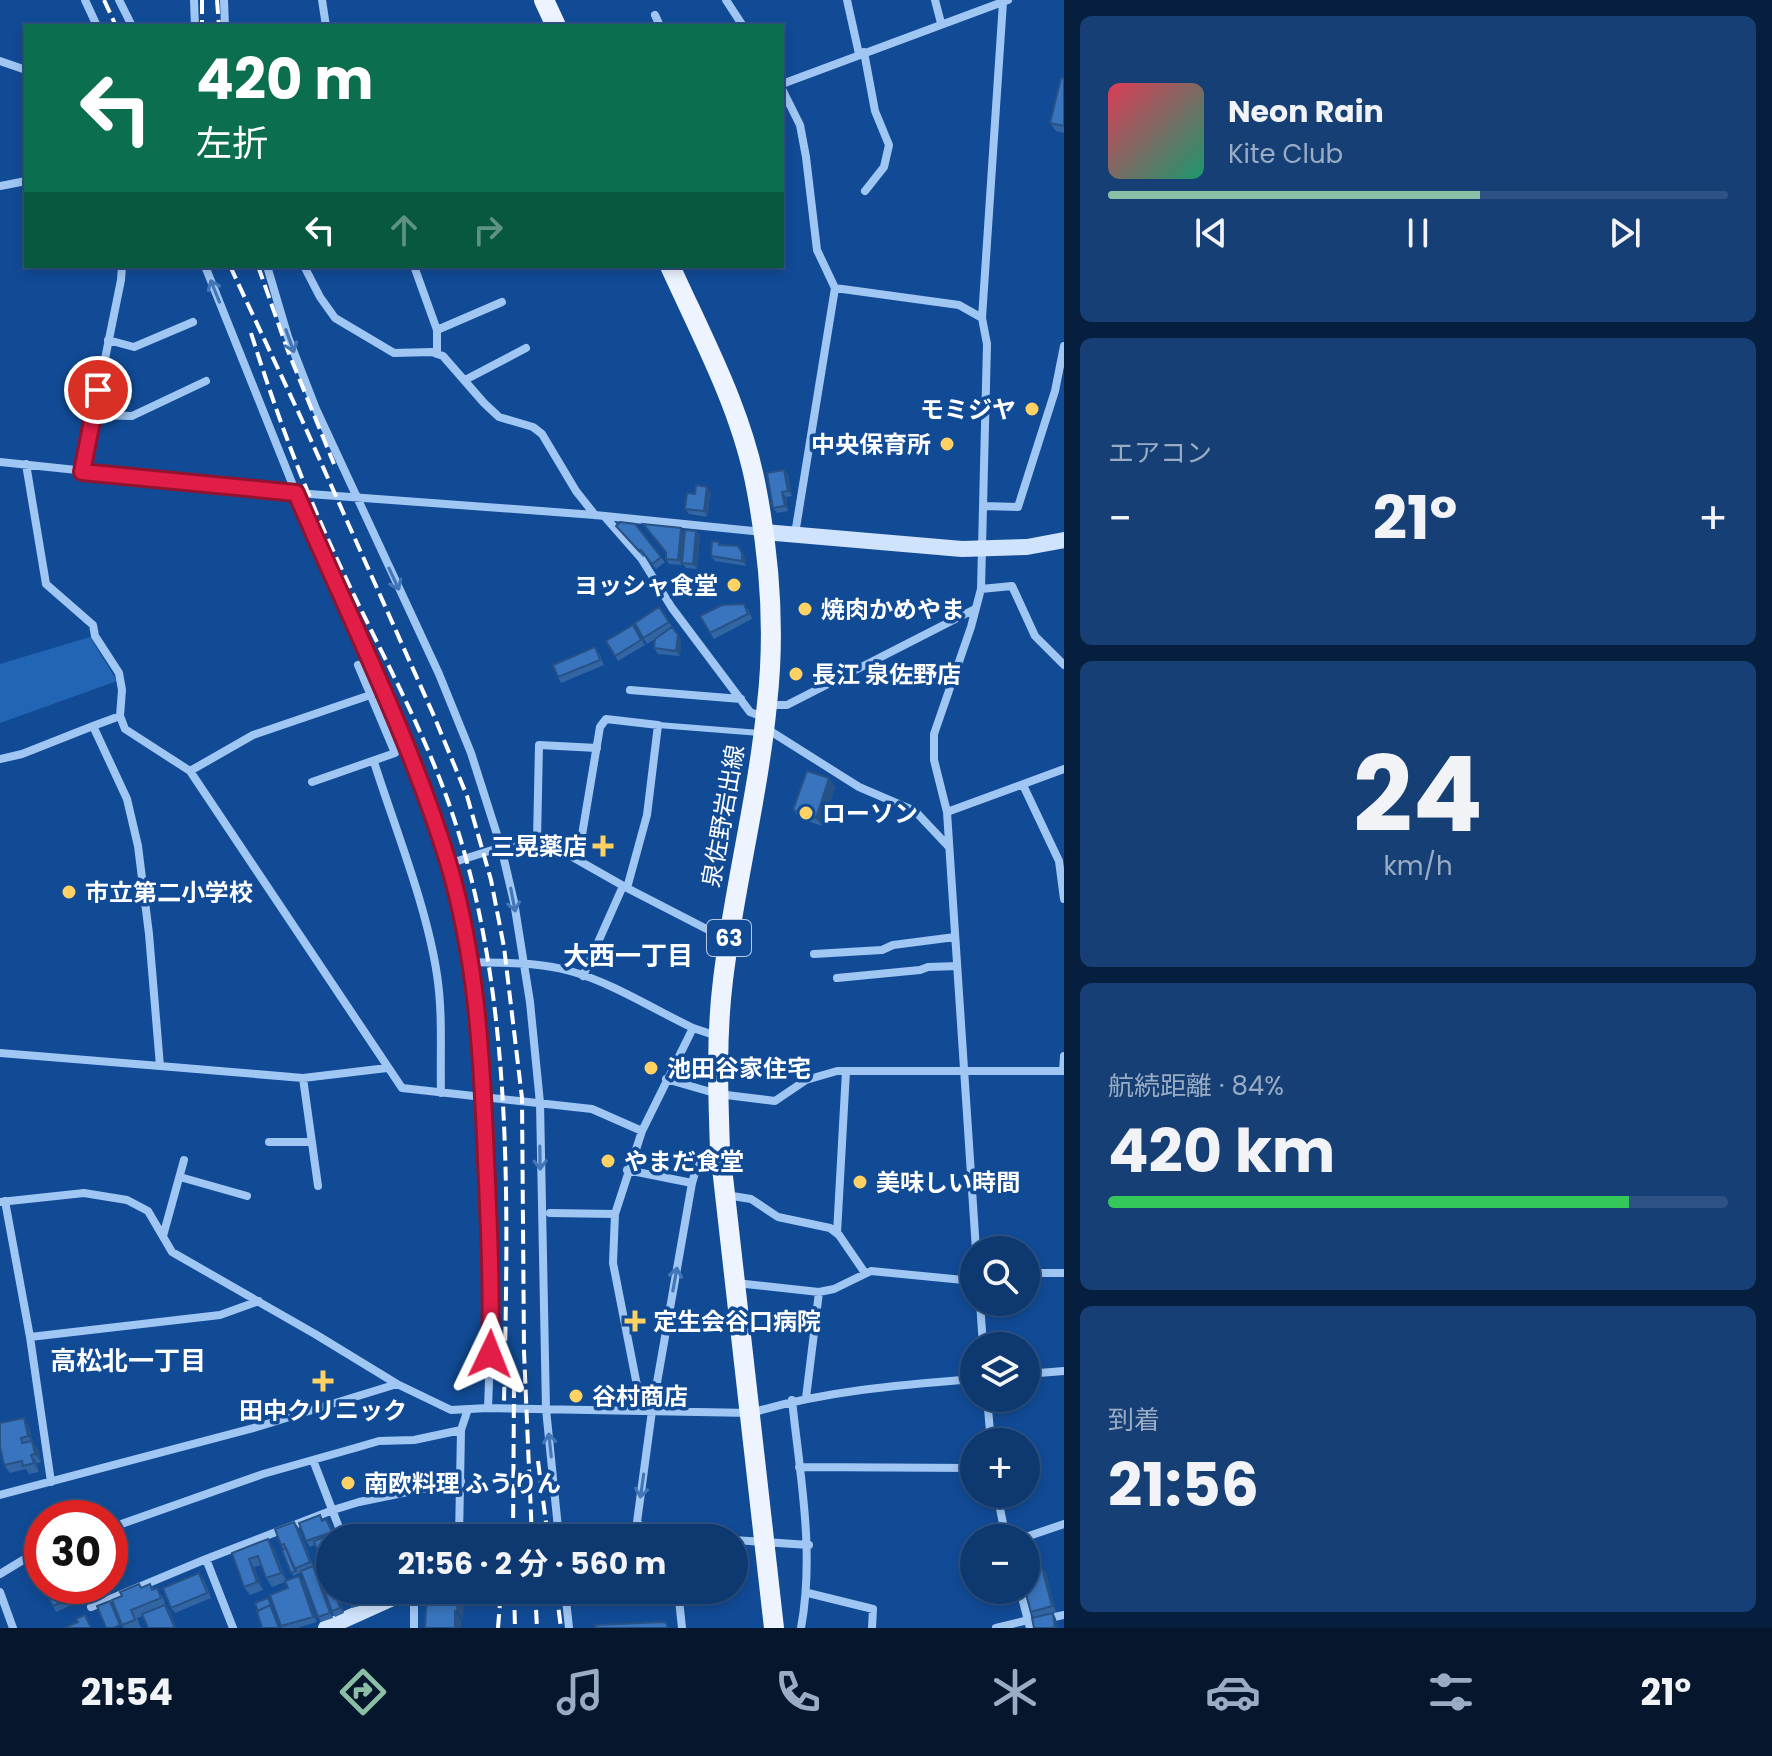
<!DOCTYPE html>
<html lang="ja">
<head>
<meta charset="utf-8">
<style>
	body { margin:0; font-family:Poppins,"Noto Sans JP",sans-serif; background:#163f75; color:#f1f3f6; height:100vh; display:flex; flex-direction:column; font-size:30px; white-space:nowrap }
	* { box-sizing:border-box; margin:0 }
	p { font-size:26px; color:#9aacc3 }
	.icon { flex:none; width:44px; height:44px; fill:none; stroke:currentColor; stroke-width:2; stroke-linecap:round; stroke-linejoin:round }
	.map { position:relative; flex:1; overflow:hidden }
	.sheet { display:flex; flex-direction:column; gap:16px; padding:16px; background:#071f3e; width:708px }
	.sheet>* { flex:none }
	.guide { position:absolute; left:24px; top:24px; width:760px; height:244px; border-radius:0px; box-shadow:0 4px 12px #0003,0 0 0 2px #2d5283; background:#0b6e4f; color:#fff; overflow:hidden }
	.buttons { position:absolute; left:960px; top:1236px; display:grid; gap:16px }
	.buttons a { display:grid; place-items:center; width:80px; height:80px; border-radius:50%; background:#0d3870; box-shadow:0 4px 12px #0003,0 0 0 2px #2d5283; font-size:40px }
	.speed { position:absolute; left:24px; top:1500px; display:flex; gap:16px; font-size:40px; font-weight:700; text-align:center }
	.speed>* { display:grid; place-content:center; width:104px; height:104px; border-radius:50%; background:#0d3870; box-shadow:0 4px 12px #0003,0 0 0 2px #2d5283; line-height:1 }
	.speed .limit { border:12px solid #d22; background:#fff; color:#111 }
	.pin { position:absolute; display:grid; place-items:center; width:68px; height:68px; color:#fff; margin:-34px; border:4px solid #fff; border-radius:50%; box-shadow:0 2px 8px #0007 }
	.me { position:absolute; width:88px; margin:-44px; rotate:2deg; stroke-linejoin:round; filter:drop-shadow(0 0 6px #0008) }
	.turn { display:flex; align-items:center; gap:28px; height:168px; padding:0 40px; font-size:36px }
	.turn .icon { width:104px; height:104px; stroke-width:2.5 }
	.turn b { display:block; font-size:56px; line-height:68px }
	.lanes { display:flex; align-items:center; height:76px; padding:0 40px; background:#0003; justify-content:center; gap:40px; direction:ltr }
	.lanes .off { opacity:.35 }
	.big { font-size:60px; font-weight:700; line-height:1.1 }
	.sheet .tile { flex:1; display:flex; flex-direction:column; justify-content:center; gap:12px; min-width:0; padding:0 28px; border-radius:12px; background:#163f75 }
	.sheet .dial { align-items:center; gap:0 }
	.dial b { font-size:104px; line-height:1 }
	.song { display:flex; align-items:center; gap:24px }
	.cover { width:96px; height:96px; border-radius:12px; background:linear-gradient(135deg,hsl(350 70% 55%),hsl(160 70% 35%)) }
	.played { height:8px; border-radius:4px; background:linear-gradient(90deg,#8abfa5 60%,#2d5283 60%) }
	.keys { display:flex; justify-content:space-around; direction:ltr }
	.heat { display:flex; justify-content:space-between; align-items:center; font-size:44px; direction:ltr }
	.charge { height:12px; border-radius:6px; background:linear-gradient(90deg,#34c759 84%,#2d5283 0) }
	.trip { position:absolute; left:316px; top:1524px; width:432px; height:80px; border-radius:40px; background:#0d3870; box-shadow:0 4px 12px #0003,0 0 0 2px #2d5283; font-weight:700; line-height:80px; text-align:center }
	.tabs { display:flex; height:128px; justify-content:space-around; align-items:center; background:#05162d; color:#9aacc3 }
	.tabs .icon { width:56px; height:56px }
	.tabs .active { color:#8abfa5 }
	.tabs b { font-size:36px; color:#f1f3f6 }
	main { display:flex; flex:1; min-height:0 }
	.map>svg:first-child { display:block }
</style>
</head>
<body>
<main>
<div class="map">
<svg width="1064" height="1628" viewBox="0 0 1064 1628">
	<rect width="100%" height="100%" fill="#114b96"/>
	<path fill="#2365b5" d="M90 637 117 681 0 723V664Z"/>
	<g fill="none" stroke-linecap="round" stroke-linejoin="round">
		<path stroke="#a0c6f3" stroke-width="6" d="M658 725 760 733"/>
		<path stroke="#a0c6f3" stroke-width="8" d="M85 0 97 26
			M119 0 132 26
			M194 0 195 26
			M224 0 225 26
			M322 0 326 26
			M726 0 743 26
			M847 0 859 54
			M935 0 941 23
			M655 15 660 26
			M864 52 875 111 889 145 884 167 865 191
			M0 61 26 70
			M782 84 1008 0
			M782 89 800 125 806 157 817 250 835 288 795 534
			M0 186 26 181
			M205 266 296 493 418 772 448 864 471 962 481 1040 492 1299 488 1408
			M267 266 288 337 316 409 439 674 471 753 501 847 514 902 530 1002 540 1103 546 1409 559 1538
			M304 266 320 297 335 318 394 353 432 352 443 356 484 403 499 417 533 427 542 434 576 491 595 515
			M414 266 437 330V354
			M835 288 959 305 982 318
			M437 330 502 302
			M108 340 134 347 193 322
			M465 380 526 348
			M93 415 132 416 206 381
			M0 462 296 493 595 515 763 532
			M26 464 46 584 93 625 95 636 119 673 122 690 120 716 125 729 190 771 402 1088 592 1109 642 1131
			M82 472 121 280 122 266
			M984 506 1018 507 1055 391 1064 346
			M605 517 641 558 672 608 750 712 763 717
			M981 589 1012 586 1035 636 1064 665
			M630 690 741 699
			M767 705H787L975 609
			M120 716 93 726 127 799 138 846 149 934 160 1066 303 1078 387 1068
			M767 729 859 787 915 811 949 847
			M0 759 22 754 93 726
			M374 762C395 828 427 907 437 975 443 1014 440 1053 441 1093
			M190 771 253 735 382 691
			M312 782 395 753 358 665
			M1023 785 1059 861 1064 899
			M947 812 1064 769
			M537 840 539 745 597 748
			M578 859 600 727 606 719 658 725 647 815 627 888
			M448 864 530 838 546 842 627 888 728 940
			M814 954 882 950 893 945 955 937
			M471 962C504 963 538 962 570 971 613 983 653 1009 693 1028
			M583 976 623 886
			M837 978 920 970 928 967 957 966
			M0 1053 160 1066
			M1063 1071 1064 1056
			M303 1078 318 1186
			M666 1079 718 1094 775 1101 806 1080 837 1071H1064
			M269 1142H312
			M627 1170 692 1183
			M180 1177 247 1196
			M726 1195 751 1199 778 1217 830 1228 839 1235 865 1273
			M5 1201 30 1337 51 1482
			M0 1202 84 1193 127 1200 148 1211 172 1252 315 1334 397 1384 451 1410 488 1408 751 1413C824 1391 898 1385 974 1379
			M550 1213 615 1214
			M837 1233 846 1071
			M163 1236 184 1160
			M976 1250 947 812 934 760V734L971 627 981 589 987 344 982 318 1003 2
			M1026 1273H1064
			M736 1283 819 1292 834 1289 871 1271 974 1281
			M980 1302 983 1346
			M30 1337 220 1315 259 1301
			M1026 1374 1064 1371
			M806 1398 819 1292
			M987 1398 991 1442
			M792 1400C800 1476 815 1552 801 1628
			M642 1411 613 1263 615 1214 642 1131 693 1028 717 1036
			M313 1460 343 1538
			M799 1467 974 1468
			M997 1494 1006 1538
			M0 1495 257 1427 397 1384
			M110 1528 263 1474 355 1448 379 1441 414 1440 461 1430
			M669 1536 680 1534 712 1538
			M459 1538 461 1430 468 1409
			M563 1538 639 1525
			M670 1538 642 1528 637 1522 652 1411 692 1183 700 1156 720 1150
			M1023 1538 1064 1524
			M734 1540 809 1545
			M206 1559 233 1628
			M0 1574 23 1560 42 1553
			M362 1590 369 1608
			M565 1590 569 1628
			M678 1590 682 1628
			M1020 1590 1030 1628
			M0 1592 13 1628
			M808 1593 873 1609 872 1628
			M91 1607 206 1559 333 1510 359 1502 461 1481
			M1045 1619 1064 1615
			M414 1628V1594
			M996 1628 1028 1620"/>
		<path stroke="#d0e3fd" stroke-width="16" d="M764 532 962 549 1027 547 1064 540
			M326 1628 406 1592 414 1594 424 1590"/>
		<path stroke="#edf4ff" stroke-width="20" d="M544 0 556 26
			M670 266C703 339 743 412 757 492 770 561 775 634 767 704 758 797 734 888 723 980 716 1037 718 1093 720 1150L774 1628"/>
		<path stroke="#fff" stroke-width="4" stroke-dasharray="14 6" stroke-linecap="butt" d="M104 0 116 26
			M202 0V26
			M217 0 219 26
			M230 266 302 420 434 716 467 796 491 880 504 947 522 1098 524 1352 532 1538
			M258 266 288 351 334 464
			M251 333C274 406 300 478 332 548 370 633 417 714 448 801 515 989 508 1205 504 1402
			M538 1461 548 1538
			M513 1538 514 1386
			M514 1590 515 1628
			M535 1590 537 1628
			M556 1590 561 1628
			M498 1628 501 1590"/>
	</g>
	<path fill="#3165a3" d="M1064 78V133L1056 131 1050 123Z
		M784 470 788 475 792 496 786 497 788 511 777 513 773 508Z
		M711 492 707 517 689 514 685 509 695 494Z
		M616 526 661 557 665 562 656 569 645 556 643 557Z
		M696 531 700 536 697 569 686 568 682 563V565L669 564 666 559 684 532Z
		M719 542 721 545 746 558V566L715 561 711 556Z
		M659 607 681 640 680 656 658 654 654 648 665 633 647 644 643 638Z
		M748 609 752 619 714 639 710 633Z
		M633 625 645 645 618 661 615 656Z
		M599 653 604 665 561 683 558 677Z
		M835 787 822 826 799 818 793 810Z
		M29 1426 33 1443 38 1449 41 1462 37 1463 39 1472 29 1474 26 1469 10 1473 4 1465Z
		M320 1515 323 1520 330 1524 334 1533 330 1538V1590H336L344 1613 335 1617 332 1611 323 1573V1562L315 1545 310 1547 306 1541Z
		M294 1522 298 1527 314 1567 317 1572 333 1618 321 1622 318 1617 302 1572 293 1576 283 1549 281 1545Z
		M1031 1544 1035 1549 1041 1568 1046 1573 1056 1612 1034 1618 1053 1613 1056 1619 1034 1618 1031 1612 1026 1590V1546Z
		M274 1548 286 1580 299 1576 303 1581 317 1622 297 1628H282L281 1626 288 1588 285 1582 272 1587 266 1578 261 1565 254 1567 263 1590 250 1595 244 1587 232 1553Z
		M203 1578 211 1598 175 1613 171 1608Z
		M150 1584 154 1589 162 1596 166 1606 171 1613 143 1616 137 1618 141 1628H124L122 1625V1596Z
		M78 1588 83 1600 56 1612 53 1606Z
		M344 1590H357L363 1605 352 1608 349 1603Z"/>
	<path fill="#285285" d="M784 470 788 475 792 496 788 491Z
		M707 487 711 492 707 517 704 511Z
		M782 492 786 497 788 511 785 506Z
		M681 528 685 533 682 565 678 560Z
		M696 531 700 536 697 569 693 564Z
		M738 546 746 558V566L742 561Z
		M678 635 681 640 680 656 676 651Z
		M829 778 835 787 822 826 816 818Z
		M24 1418 29 1426 33 1443 38 1449 41 1462 35 1454 32 1442 28 1436Z
		M31 1455 37 1463 39 1472 34 1463Z
		M294 1522 298 1527 314 1567 310 1562Z
		M268 1539 274 1548 286 1581 281 1573Z
		M1031 1544 1035 1549 1042 1570 1038 1565Z
		M249 1559 254 1567 263 1590 257 1582Z
		M313 1566 317 1572 333 1618 330 1613Z
		M1042 1568 1046 1573 1056 1612 1052 1606Z
		M299 1576 303 1581 317 1622 313 1617Z
		M334 1590H336L344 1613 340 1608Z
		M456 1590 464 1604 463 1619 457 1611Z
		M110 1601 114 1606 123 1628 120 1625Z
		M165 1605 171 1613 177 1628H175Z
		M455 1611 461 1619V1628H455Z
		M1053 1613 1056 1619 1058 1628H1055Z"/>
	<path fill="#3975be" stroke="#285285" stroke-width="2" d="M1061 78H1064V126L1050 123Z
		M784 470 788 491 782 492 785 506 773 508 767 473Z
		M696 485 707 487 704 511 685 509 687 493 695 494Z
		M620 522 635 524 661 557 652 564 641 550 639 551 616 526Z
		M643 524 681 528 678 560 666 559V552Z
		M685 530 696 531 693 564 682 563Z
		M712 541 719 542V545L738 546 742 553V561L711 556Z
		M744 604 748 614 710 633 700 616 722 605Z
		M659 607 669 622 643 638 635 623Z
		M633 625 641 640 615 656 606 641Z
		M672 627 678 635 676 651 654 648 655 639Z
		M595 647 600 660 558 677 553 665Z
		M807 771 829 778 816 818 793 810Z
		M24 1418 28 1436 21 1438 22 1443 32 1441 35 1454 31 1455 34 1463 23 1466 22 1461 4 1465 0 1446V1423Z
		M320 1515 322 1521 326 1519 332 1532 306 1541 299 1523Z
		M294 1522 310 1562 294 1569 284 1544 281 1545 275 1529Z
		M334 1533 336 1538H330V1557L321 1561 314 1541Z
		M268 1539 281 1573 266 1578 258 1556 249 1559 257 1582 244 1587 232 1553Z
		M1031 1544 1038 1565 1026 1570V1546Z
		M286 1548 296 1571 291 1573 282 1550Z
		M330 1560V1570L327 1571 330 1578V1590H334L340 1608 332 1611 318 1574 323 1573 320 1563Z
		M313 1566 330 1613 318 1617 301 1571Z
		M1042 1568 1052 1606 1031 1612 1025 1590 1026 1572Z
		M199 1573 207 1593 171 1608 163 1588Z
		M299 1576 313 1617 281 1626 270 1595 288 1588 285 1581Z
		M139 1584 141 1588 150 1584 152 1590 157 1588 161 1598 131 1610 135 1620 122 1625 112 1600 122 1596 120 1592Z
		M67 1586H76L79 1594 53 1606 47 1595Z
		M344 1590H356L359 1599 349 1603Z
		M441 1590H456V1595L458 1596 457 1611H455V1628H425L426 1609 429 1601 441 1596Z
		M268 1598 272 1608 270 1605 258 1611 255 1603Z
		M110 1601 120 1625 114 1628H106L97 1606Z
		M165 1605 175 1628H148L142 1614Z
		M270 1605 279 1628H262L257 1611Z
		M1053 1613 1055 1628H1034L1032 1618Z
		M85 1615 91 1628H64L78 1622 76 1619Z
		M664 1622 667 1624V1628H596L595 1625Z"/>
	<defs><path id="oneway-shaft" d="M-6 0H5M1.5-3L5.5 0L1.5 3" fill="none" stroke-width="1.6" stroke-linecap="round" stroke-linejoin="round" transform="scale(2)"/></defs>
	<g stroke="#4376b7">
		<use href="#oneway-shaft" transform="translate(215 291) rotate(-112)"/>
		<use href="#oneway-shaft" transform="translate(290 341) rotate(70)"/>
		<use href="#oneway-shaft" transform="translate(394 579) rotate(65)"/>
		<use href="#oneway-shaft" transform="translate(513 900) rotate(79)"/>
		<use href="#oneway-shaft" transform="translate(540 1158) rotate(89)"/>
		<use href="#oneway-shaft" transform="translate(675 1279) rotate(-80)"/>
		<use href="#oneway-shaft" transform="translate(550 1445) rotate(-96)"/>
		<use href="#oneway-shaft" transform="translate(642 1486) rotate(98)"/>
	</g>
	<g fill="none" stroke-linecap="round" stroke-linejoin="round">
		<defs>
			<path id="route" d="M98 390 82 472 296 493C348 615 409 735 448 862 477 959 482 1059 486 1160 489 1225 492 1289 490 1354"/>
		</defs>
		<use href="#route" stroke="#92132f" stroke-width="20"/>
		<use href="#route" stroke="#e11d48" stroke-width="14"/>
	</g>
	<g fill="#ffd263" stroke="#114b96" stroke-width="3">
		<circle cx="1032" cy="409" r="8"/>
		<circle cx="947" cy="444" r="8"/>
		<circle cx="734" cy="585" r="8"/>
		<circle cx="805" cy="609" r="8"/>
		<circle cx="796" cy="674" r="8"/>
		<circle cx="806" cy="813" r="8"/>
		<path d="M599 834h8v8h8v8h-8v8h-8v-8h-8v-8h8z"/>
		<circle cx="69" cy="892" r="8"/>
		<circle cx="651" cy="1068" r="8"/>
		<circle cx="608" cy="1161" r="8"/>
		<circle cx="860" cy="1182" r="8"/>
		<path d="M631 1309h8v8h8v8h-8v8h-8v-8h-8v-8h8z"/>
		<path d="M319 1369h8v8h8v8h-8v8h-8v-8h-8v-8h8z"/>
		<circle cx="576" cy="1396" r="8"/>
		<circle cx="348" cy="1483" r="8"/>
	</g>
	<g text-anchor="middle" dominant-baseline="central" stroke-width="7" stroke-linejoin="round" paint-order="stroke">
		<rect fill="#114b96" stroke="#b8c9e0" stroke-width="2" x="707" y="920" width="44" height="36" rx="6"/>
		<g font-size="22" font-weight="bold" fill="#fff">
			<text x="729" y="938">63</text>
		</g>
		<g font-size="24" font-weight="bold" fill="#fff" stroke="#114b96" text-anchor="start">
			<text x="1016" y="409" text-anchor="end">モミジヤ</text>
			<text x="931" y="444" text-anchor="end">中央保育所</text>
			<text x="718" y="585" text-anchor="end">ヨッシャ食堂</text>
			<text x="821" y="609">焼肉かめやま</text>
			<text x="812" y="674">長江 泉佐野店</text>
			<text x="822" y="813">ローソン</text>
			<text x="587" y="846" text-anchor="end">三晃薬店</text>
			<text x="85" y="892">市立第二小学校</text>
			<text x="667" y="1068">池田谷家住宅</text>
			<text x="624" y="1161">やまだ食堂</text>
			<text x="876" y="1182">美味しい時間</text>
			<text x="653" y="1321">定生会谷口病院</text>
			<text x="592" y="1396">谷村商店</text>
			<text x="323" y="1410" text-anchor="middle">田中クリニック</text>
			<text x="364" y="1483">南欧料理 ふうりん</text>
		</g>
		<g font-size="24" fill="#fff" stroke="#114b96">
			<text transform="translate(723 816) rotate(-80)">泉佐野岩出線</text>
		</g>
		<g font-size="26" font-weight="bold" fill="#fff" stroke="#114b96">
			<text x="628" y="956">大西一丁目</text>
			<text x="128" y="1361">高松北一丁目</text>
		</g>
	</g>
</svg>
<div class="buttons">
<a><svg class="icon" aria-label="search" viewBox="0 0 24 24"><circle cx="10" cy="10" r="6"/><path d="M15 15l6 6"/></svg></a>
<a><svg class="icon" aria-label="layers" viewBox="0 0 24 24"><path d="M12 4l9 5-9 5-9-5zM3 14l9 5 9-5"/></svg></a>
<a>+</a>
<a>−</a>
</div>
<div class="speed"><div class="limit">30</div></div>
<div class="pin" style="left:98px;top:390px;background:#d93025"><svg class="icon" aria-label="arrive" viewBox="0 0 24 24"><path d="M6 21V4h12l-3 4 3 4H6"/></svg></div>
<svg class="me" style="left:490px;top:1354px" viewBox="-20 -20 40 40"><path d="M0-17L14 15 0 8-14 15z" fill="#e11d48" stroke="#fff" stroke-width="4"/></svg>
<div class="trip">21:56 · 2 分 · 560 m</div>
<div class="guide">
<div class="turn"><svg class="icon" aria-label="left" viewBox="0 0 24 24"><path d="M17 20v-9H6M10 6l-5 5 5 5"/></svg><div><b>420 m</b>左折</div></div>
<div class="lanes"><svg class="icon" aria-label="left" viewBox="0 0 24 24"><path d="M17 20v-9H6M10 6l-5 5 5 5"/></svg><svg class="icon off" aria-label="ahead" viewBox="0 0 24 24"><path d="M12 20V5M6 11l6-6 6 6"/></svg><svg class="icon off" aria-label="right" viewBox="0 0 24 24"><path d="M7 20v-9h11M14 6l5 5-5 5"/></svg></div>
</div>
</div>
<section class="sheet">
<div class="tile">
<div class="song"><i class="cover"></i><div><b>Neon Rain</b><p>Kite Club</p></div></div>
<div class="played"></div>
<div class="keys"><svg class="icon" aria-label="previous" viewBox="0 0 24 24"><path d="M18 5L8 12l10 7zM5 5v14"/></svg><svg class="icon" aria-label="pause" viewBox="0 0 24 24"><path d="M8 5v14M16 5v14"/></svg><svg class="icon" aria-label="next" viewBox="0 0 24 24"><path d="M6 5l10 7-10 7zM19 5v14"/></svg></div>
</div>
<div class="tile"><p>エアコン</p>
<div class="heat"><a>−</a><b class="big">21°</b><a>+</a></div>
</div>
<div class="tile dial"><b>24</b><p>km/h</p></div>
<div class="tile"><p>航続距離 · 84%</p><b class="big">420 km</b><div class="charge"></div></div>
<div class="tile"><p>到着</p><b class="big">21:56</b></div>
</section>
</main>
<nav class="tabs">
<b>21:54</b>
<svg class="icon active" aria-label="directions" viewBox="0 0 24 24"><path d="M12 3l9 9-9 9-9-9zM9 14v-3h6M13 9l2 2-2 2"/></svg>
<svg class="icon" aria-label="music" viewBox="0 0 24 24"><path d="M9 18V5l10-2v13"/><circle cx="6" cy="18" r="3"/><circle cx="16" cy="16" r="3"/></svg>
<svg class="icon" aria-label="phone" viewBox="0 0 24 24"><path d="M5 4h4l2 5-3 2q2 4 5 5l2-3 5 2v4C11 20 4 13 5 4z"/></svg>
<svg class="icon" aria-label="climate" viewBox="0 0 24 24"><path d="M12 3v18M4 7l16 10M4 17L20 7"/></svg>
<svg class="icon" aria-label="car" viewBox="0 0 24 24"><path d="M5 17H2v-5l4-1 3-4h7l3 4 3 1v5h-3M9 17h6M6 11h13"/><circle cx="7" cy="17" r="2"/><circle cx="17" cy="17" r="2"/></svg>
<svg class="icon" aria-label="filters" viewBox="0 0 24 24"><path d="M4 7h16M4 17h16"/><circle cx="9" cy="7" r="2"/><circle cx="15" cy="17" r="2"/></svg>
<b>21°</b>
</nav>
</body>
</html>
